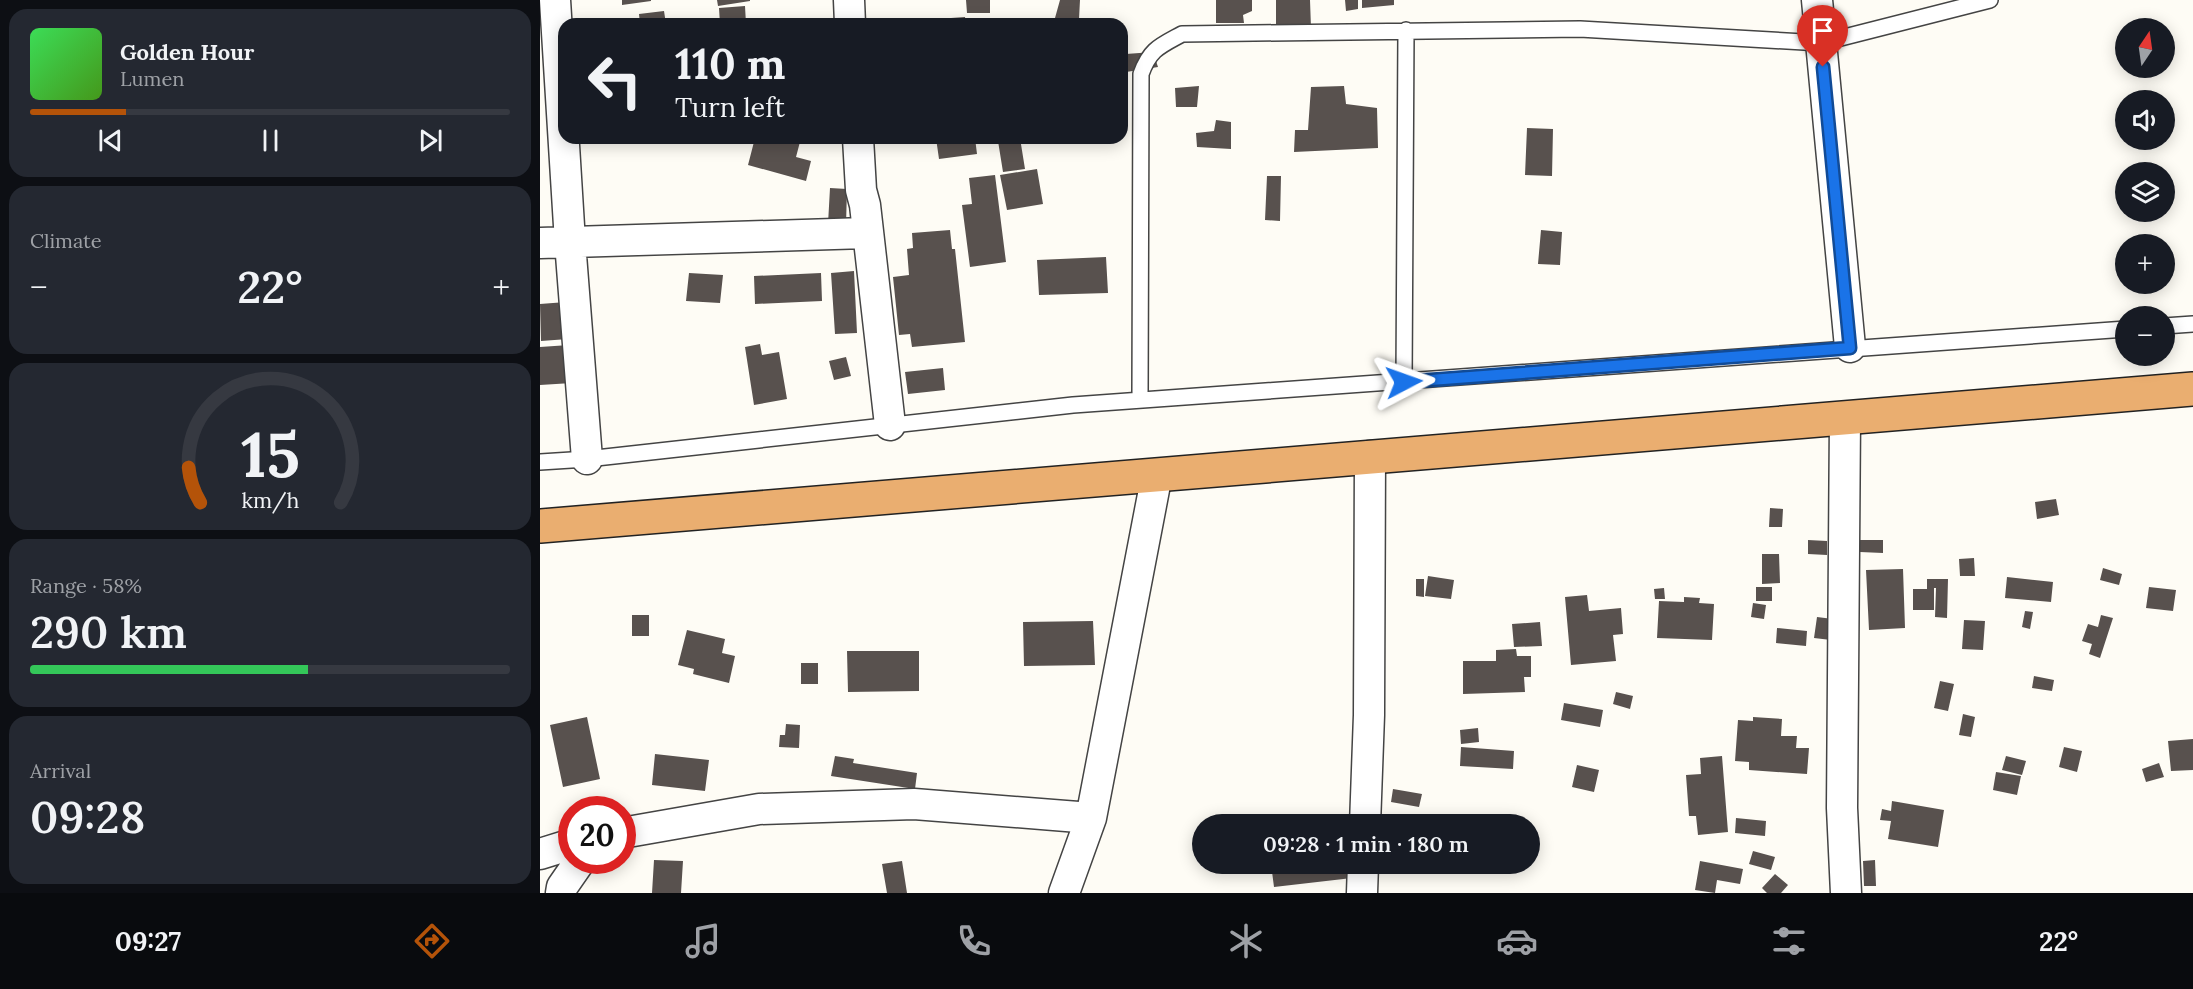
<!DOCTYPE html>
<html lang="en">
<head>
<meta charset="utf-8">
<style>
	body { margin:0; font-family:Lora,serif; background:#242831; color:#f1f3f6; height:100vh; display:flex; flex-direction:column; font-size:22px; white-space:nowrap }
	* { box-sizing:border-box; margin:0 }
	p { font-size:20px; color:#9ea1a6 }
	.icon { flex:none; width:33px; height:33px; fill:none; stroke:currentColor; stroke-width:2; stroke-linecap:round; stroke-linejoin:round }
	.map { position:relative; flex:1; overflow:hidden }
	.sheet { display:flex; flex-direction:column; gap:9px; padding:9px; background:#0d0f14; width:540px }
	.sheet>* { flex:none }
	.guide { position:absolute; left:18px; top:18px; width:570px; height:126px; border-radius:18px; box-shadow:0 3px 15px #0003; background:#171b24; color:#f1f3f6; overflow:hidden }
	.needle { width:39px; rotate:13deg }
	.controls { position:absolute; left:1575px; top:18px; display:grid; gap:12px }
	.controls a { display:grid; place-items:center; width:60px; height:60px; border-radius:50%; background:#171b24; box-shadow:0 3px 15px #0003; font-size:30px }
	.speed { position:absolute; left:18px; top:796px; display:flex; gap:12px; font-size:30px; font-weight:700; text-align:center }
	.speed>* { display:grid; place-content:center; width:78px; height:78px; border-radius:50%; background:#171b24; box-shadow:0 3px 15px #0003; line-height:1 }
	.speed .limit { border:9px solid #d22; background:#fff; color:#111 }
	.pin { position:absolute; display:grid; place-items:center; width:51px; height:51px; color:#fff; margin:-62px -26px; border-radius:50% 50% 50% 0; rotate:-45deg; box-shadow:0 0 6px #0007 }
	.pin .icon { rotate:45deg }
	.me { position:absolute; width:66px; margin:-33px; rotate:86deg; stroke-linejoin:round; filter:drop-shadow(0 0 4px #0008) }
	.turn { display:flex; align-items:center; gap:21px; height:126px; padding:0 18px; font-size:27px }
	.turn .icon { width:78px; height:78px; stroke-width:2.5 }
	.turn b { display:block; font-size:42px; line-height:51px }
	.big { font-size:45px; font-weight:600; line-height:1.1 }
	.sheet .card { flex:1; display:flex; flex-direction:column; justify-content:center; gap:9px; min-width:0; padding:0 21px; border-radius:18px; background:#242831 }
	.sheet .dial { align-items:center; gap:0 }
	.dial svg { height:156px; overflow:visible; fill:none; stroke:#363941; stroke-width:7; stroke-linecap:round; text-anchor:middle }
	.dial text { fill:#f1f3f6; stroke:none }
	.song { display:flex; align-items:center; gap:18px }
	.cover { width:72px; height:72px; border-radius:9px; background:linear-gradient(135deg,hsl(130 70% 55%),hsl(100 70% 35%)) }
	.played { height:6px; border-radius:3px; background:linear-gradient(90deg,#b45309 20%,#363941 20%) }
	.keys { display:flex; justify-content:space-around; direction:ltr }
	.heat { display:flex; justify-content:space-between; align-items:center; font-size:33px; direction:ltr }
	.charge { height:9px; border-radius:4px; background:linear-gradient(90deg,#34c759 58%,#363941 0) }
	.trip { position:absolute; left:652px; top:814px; width:348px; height:60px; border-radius:30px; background:#171b24; box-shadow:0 3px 15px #0003; font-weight:600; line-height:60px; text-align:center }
	.menu { display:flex; height:96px; justify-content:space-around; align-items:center; background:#090b0e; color:#9ea1a6 }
	.menu .icon { width:42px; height:42px }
	.menu .current { color:#b45309 }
	.menu b { font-size:27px; color:#f1f3f6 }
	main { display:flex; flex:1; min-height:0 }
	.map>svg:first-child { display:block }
</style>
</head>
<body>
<main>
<section class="sheet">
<div class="card">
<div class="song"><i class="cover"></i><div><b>Golden Hour</b><p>Lumen</p></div></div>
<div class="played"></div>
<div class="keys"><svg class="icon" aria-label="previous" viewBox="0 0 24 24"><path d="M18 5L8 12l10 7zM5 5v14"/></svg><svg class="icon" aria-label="pause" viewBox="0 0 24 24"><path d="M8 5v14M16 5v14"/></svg><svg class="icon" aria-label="next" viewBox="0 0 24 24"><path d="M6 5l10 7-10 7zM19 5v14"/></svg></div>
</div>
<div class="card"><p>Climate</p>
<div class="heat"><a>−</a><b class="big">22°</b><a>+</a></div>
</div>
<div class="card dial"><svg viewBox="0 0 100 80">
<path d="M14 69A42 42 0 1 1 86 69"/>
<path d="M14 69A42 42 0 0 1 8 51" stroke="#b45309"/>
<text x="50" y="56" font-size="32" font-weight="700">15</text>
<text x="50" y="72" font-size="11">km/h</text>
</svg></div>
<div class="card"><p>Range · 58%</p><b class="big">290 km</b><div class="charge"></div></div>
<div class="card"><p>Arrival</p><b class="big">09:28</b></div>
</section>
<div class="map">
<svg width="1653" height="893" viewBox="0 0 1653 893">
	<rect width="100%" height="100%" fill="#fefcf5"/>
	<path fill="#58514e" d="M82 0H111V1L82 5Z
		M177 0H210V1L178 6Z
		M426 0H450V13H427Z
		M520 0H540L539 19 515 18Z
		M676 0H712V11L703 15 704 23H676Z
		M736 0H770L771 28 736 30Z
		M805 0H818V9L806 11Z
		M822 0H854V5L822 8Z
		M205 6 206 24H180L179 8Z
		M124 11 126 24H100L99 14Z
		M425 17 426 24H398L397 19Z
		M275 20 276 24H220V22Z
		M613 52 618 67 586 72V54Z
		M659 86 657 107H636L635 88Z
		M804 86 806 104 837 108 838 148 754 152 755 130H768L771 87Z
		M676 120 691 122V149L657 147 656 133 674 131Z
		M987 128 1013 129 1012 176 985 175Z
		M215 138H261L256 157 271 161 266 181 208 165Z
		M396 138H435L437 154 399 159Z
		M478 138H480L485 169 463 172 458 141Z
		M497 169 503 204 467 210 460 175Z
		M455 175 466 262 430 267 422 205 432 204 429 178Z
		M727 176H741L740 221 725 220Z
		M290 188 307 189 306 225 288 224Z
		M410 230 412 249H415L425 342 372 347 370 334 359 335 353 277 369 275 367 249 373 248 372 233Z
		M1001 230 1022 232 1020 265 998 264Z
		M566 257 568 293 499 295 497 260Z
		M314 271 317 333 295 334 291 273Z
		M149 273 183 275 180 303 146 301Z
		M281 273 282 301 215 304 214 276Z
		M26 302 28 339 1 341 0 304Z
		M220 344 222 355 239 352 247 399 214 405 205 347Z
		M29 345 32 383 0 385V347Z
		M306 357 311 376 294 380 289 361Z
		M403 368 405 390 368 394 365 372Z
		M1516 499 1519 515 1497 519 1495 502Z
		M1230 508 1243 509 1242 527H1229Z
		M1268 540 1287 541V555L1268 554Z
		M1320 540H1343V553L1320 552Z
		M1222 554H1239L1240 583 1222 584Z
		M1434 558 1435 576H1420L1419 559Z
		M1563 568 1582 574 1579 585 1560 580Z
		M1363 569 1365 628 1329 630 1326 570Z
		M888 576 914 580 911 599 885 596Z
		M1467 577 1513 582 1511 602 1465 598Z
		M876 579H884V597L876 596Z
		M1387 579H1408L1407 618 1395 617 1396 588H1394V610H1373V589H1387Z
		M1216 587H1232V601H1216Z
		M1609 587 1636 590 1633 611 1606 608Z
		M1124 588 1125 599H1115L1114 589Z
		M1047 595 1049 611 1081 608 1083 634 1073 635 1076 661 1031 665 1025 597Z
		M1144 597 1160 598 1159 603 1174 604 1172 640 1117 638 1119 601 1144 602Z
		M1213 603 1226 605 1224 619 1211 617Z
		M1485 611 1493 612 1490 629 1482 627Z
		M92 615H109V636H92Z
		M1561 615 1573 618 1560 658 1549 654 1552 644 1542 641 1548 624 1558 627Z
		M1277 617 1293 619 1291 640 1274 638Z
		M1424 620 1445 621 1443 650 1422 649Z
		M553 621 555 665 484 666 483 622Z
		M1000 622 1002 646 974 647 972 624Z
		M1237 628 1267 631 1266 646 1236 643Z
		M147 630 185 639 182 653 195 656 189 683 153 674 154 669 138 665Z
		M976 649 977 656H991V677H984L985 692 923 694V661H956V650Z
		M307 651H379V691L308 692Z
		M261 663H278V684H261Z
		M1494 676 1514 680 1512 691 1492 688Z
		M1400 681 1414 684 1408 711 1394 708Z
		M1076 692 1093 696 1090 709 1073 704Z
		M1024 703 1063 710 1060 727 1021 720Z
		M1423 714 1435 717 1431 737 1419 735Z
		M47 717 60 779 23 787 10 725Z
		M1213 717 1242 719 1241 736H1257L1256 748H1269L1267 774 1209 770V762L1195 761 1198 720 1213 721Z
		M246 724 260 725 259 748 239 747 240 735H245Z
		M938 728 939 742 921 744 920 730Z
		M1653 739V770L1631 771 1628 741Z
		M921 747 974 751 973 769 920 766Z
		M1524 747 1542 751 1537 772 1519 767Z
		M115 754 169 760 165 791 112 785Z
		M295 756 314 759 313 763 377 773 375 789 291 776Z
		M1182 756 1188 832 1158 835 1156 816H1149L1146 775 1161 774 1160 758Z
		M1466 756 1486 761 1482 775 1462 770Z
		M1619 763 1624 777 1606 782 1602 769Z
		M1037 765 1059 770 1054 792 1032 787Z
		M1456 772 1481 776 1477 795 1453 790Z
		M853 789 882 794 879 807 851 802Z
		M1352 801 1404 810 1398 847 1348 839 1351 821 1340 820 1342 809 1351 811Z
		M1196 818 1226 821 1225 836 1195 833Z
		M1213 851 1235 857 1231 870 1209 864Z
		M114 860 143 861 141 893H112Z
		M1335 860 1336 886H1324L1323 861Z
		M362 861 367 893H347L342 864Z
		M1160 861 1203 869 1200 884 1177 880 1175 893 1155 890Z
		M731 864H811L812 878 734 887Z
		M1235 874 1248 885 1241 893H1227L1222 888Z"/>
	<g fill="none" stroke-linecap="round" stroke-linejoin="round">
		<defs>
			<path id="service" d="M1624 326 1653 324
				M864 382 866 30
				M600 400 601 74C610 49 620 46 642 34L1040 29 1281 43 1450 0
				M0 462 47 459 533 405 1586 329"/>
			<path id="minor" d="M15 0 30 242 47 459
				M309 0 310 24
				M1277 0 1310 347
				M318 138 321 190 325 205 350 425
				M0 243 326 233
				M1305 418 1302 808 1306 893
				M825 825 829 715 830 456
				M82 833 219 809 374 804 551 818
				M0 854 32 844
				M21 893 22 887 40 861
				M524 893 551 818 617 474
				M822 893 823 864"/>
			<path id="trunk" d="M0 526 1653 389"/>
		</defs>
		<use href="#service" stroke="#444" stroke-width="18"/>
		<use href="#minor" stroke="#444" stroke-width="33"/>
		<use href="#trunk" stroke="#222" stroke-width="36"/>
		<use href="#service" stroke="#fff" stroke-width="15"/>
		<use href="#minor" stroke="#fff" stroke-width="30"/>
		<use href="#trunk" stroke="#eaae70" stroke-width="33"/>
	</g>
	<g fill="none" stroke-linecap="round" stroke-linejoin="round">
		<defs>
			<path id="route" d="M864 382 1310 348 1283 67"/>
		</defs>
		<use href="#route" stroke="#114b97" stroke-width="15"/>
		<use href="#route" stroke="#1a73e8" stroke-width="10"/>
	</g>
</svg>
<div class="controls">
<a><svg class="needle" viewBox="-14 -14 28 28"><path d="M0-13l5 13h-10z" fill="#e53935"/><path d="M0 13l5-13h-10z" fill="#9ea1a6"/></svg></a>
<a><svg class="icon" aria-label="sound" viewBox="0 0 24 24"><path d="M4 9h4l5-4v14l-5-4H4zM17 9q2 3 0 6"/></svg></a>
<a><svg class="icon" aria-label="layers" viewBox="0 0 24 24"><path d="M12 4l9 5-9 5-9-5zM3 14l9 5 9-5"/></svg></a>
<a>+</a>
<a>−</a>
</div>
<div class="speed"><div class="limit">20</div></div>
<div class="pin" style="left:1283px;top:67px;background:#d93025"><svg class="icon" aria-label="arrive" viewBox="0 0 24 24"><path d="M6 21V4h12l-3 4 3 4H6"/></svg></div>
<svg class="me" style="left:864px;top:382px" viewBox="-20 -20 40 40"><path d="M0-17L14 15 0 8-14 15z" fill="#1a73e8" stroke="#fff" stroke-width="4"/></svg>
<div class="trip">09:28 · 1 min · 180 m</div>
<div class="guide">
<div class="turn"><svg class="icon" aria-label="left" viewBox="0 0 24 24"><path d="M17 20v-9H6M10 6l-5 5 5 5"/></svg><div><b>110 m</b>Turn left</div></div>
</div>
</div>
</main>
<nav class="menu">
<b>09:27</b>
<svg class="icon current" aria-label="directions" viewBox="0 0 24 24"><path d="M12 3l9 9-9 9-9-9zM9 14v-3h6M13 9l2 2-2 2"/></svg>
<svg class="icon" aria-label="music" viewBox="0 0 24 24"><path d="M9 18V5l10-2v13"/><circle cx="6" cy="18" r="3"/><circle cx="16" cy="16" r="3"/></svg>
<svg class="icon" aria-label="phone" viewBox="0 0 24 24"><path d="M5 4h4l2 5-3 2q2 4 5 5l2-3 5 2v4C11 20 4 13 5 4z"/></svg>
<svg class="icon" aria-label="climate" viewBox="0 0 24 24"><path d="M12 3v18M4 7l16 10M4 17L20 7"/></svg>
<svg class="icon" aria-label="car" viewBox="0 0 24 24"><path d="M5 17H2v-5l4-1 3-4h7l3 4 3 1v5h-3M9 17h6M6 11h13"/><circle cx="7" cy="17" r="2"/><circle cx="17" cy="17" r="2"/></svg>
<svg class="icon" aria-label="filters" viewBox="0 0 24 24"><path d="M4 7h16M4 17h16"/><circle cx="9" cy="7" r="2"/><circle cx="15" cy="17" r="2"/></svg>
<b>22°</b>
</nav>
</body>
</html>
